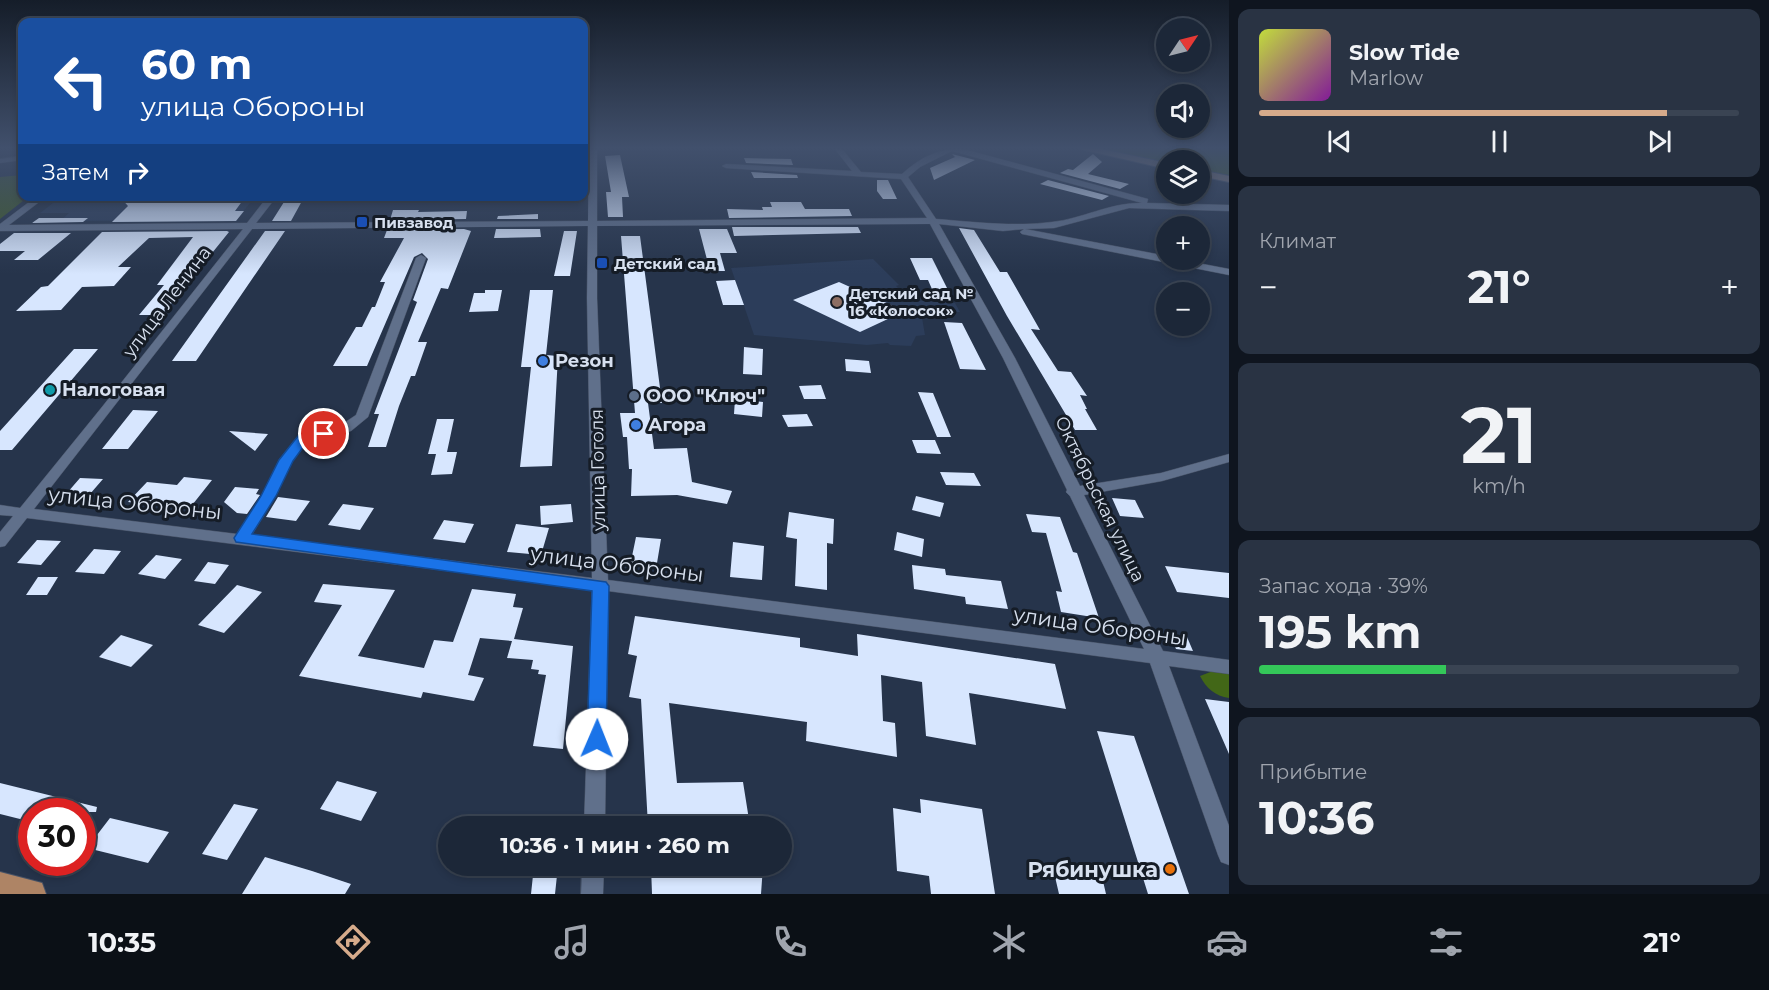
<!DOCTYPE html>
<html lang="ru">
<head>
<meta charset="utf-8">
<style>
	body { margin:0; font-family:Montserrat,sans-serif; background:#293343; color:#f1f3f6; height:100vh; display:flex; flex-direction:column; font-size:22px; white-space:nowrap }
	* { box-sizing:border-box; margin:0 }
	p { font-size:20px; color:#a0a5ae }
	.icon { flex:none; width:33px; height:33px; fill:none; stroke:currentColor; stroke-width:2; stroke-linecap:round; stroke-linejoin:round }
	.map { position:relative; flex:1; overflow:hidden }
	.details { display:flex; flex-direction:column; gap:9px; padding:9px; background:#0f151f; width:540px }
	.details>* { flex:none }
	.banner { position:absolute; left:18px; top:18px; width:570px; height:183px; border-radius:12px; box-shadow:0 3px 9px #0003,0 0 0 2px #3a4453; background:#1a4fa0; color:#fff; overflow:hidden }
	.needle { width:39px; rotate:55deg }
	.tools { position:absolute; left:1156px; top:18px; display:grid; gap:12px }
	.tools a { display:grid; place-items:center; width:54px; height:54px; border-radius:50%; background:#1c2738; box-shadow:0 3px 9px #0003,0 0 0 2px #3a4453; font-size:30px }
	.speed { position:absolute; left:18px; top:798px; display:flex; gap:12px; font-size:30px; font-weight:700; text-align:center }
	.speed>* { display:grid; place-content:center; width:78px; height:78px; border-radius:50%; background:#1c2738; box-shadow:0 3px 9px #0003,0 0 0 2px #3a4453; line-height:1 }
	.speed .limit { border:9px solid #d22; background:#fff; color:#111 }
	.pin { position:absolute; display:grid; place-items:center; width:51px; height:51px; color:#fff; margin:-26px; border:3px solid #fff; border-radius:50%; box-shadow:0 2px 6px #0007 }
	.me { position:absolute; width:66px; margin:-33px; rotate:1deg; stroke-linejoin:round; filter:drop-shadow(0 0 4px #0008) }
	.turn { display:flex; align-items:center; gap:21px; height:126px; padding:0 24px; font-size:27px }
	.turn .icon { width:78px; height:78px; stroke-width:2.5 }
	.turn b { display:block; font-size:42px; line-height:51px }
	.then { display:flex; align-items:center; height:57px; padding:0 24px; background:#0003; gap:12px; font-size:22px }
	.big { font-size:45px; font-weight:700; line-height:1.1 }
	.details .card { flex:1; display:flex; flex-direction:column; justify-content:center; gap:9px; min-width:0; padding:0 21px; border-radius:12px; background:#293343 }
	.details .dial { align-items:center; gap:0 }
	.dial b { font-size:78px; line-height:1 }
	.song { display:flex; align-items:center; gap:18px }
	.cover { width:72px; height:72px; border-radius:9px; background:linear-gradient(135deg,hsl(70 70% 55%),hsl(290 70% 35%)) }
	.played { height:6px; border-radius:3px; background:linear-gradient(90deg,#d6ab8b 85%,#3a4453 85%) }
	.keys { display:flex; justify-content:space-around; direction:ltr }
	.heat { display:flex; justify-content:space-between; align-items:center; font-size:33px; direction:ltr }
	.charge { height:9px; border-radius:4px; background:linear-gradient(90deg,#34c759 39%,#3a4453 0) }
	.trip { position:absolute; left:438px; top:816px; width:354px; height:60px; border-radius:30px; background:#1c2738; box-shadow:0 3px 9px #0003,0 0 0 2px #3a4453; font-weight:700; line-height:60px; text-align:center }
	.tabs { display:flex; height:96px; justify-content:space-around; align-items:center; background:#0b1016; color:#a0a5ae }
	.tabs .icon { width:42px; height:42px }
	.tabs .active { color:#d6ab8b }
	.tabs b { font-size:27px; color:#f1f3f6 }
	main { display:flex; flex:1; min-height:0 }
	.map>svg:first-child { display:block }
</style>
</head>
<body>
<main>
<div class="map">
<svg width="1229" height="894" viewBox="0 0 1229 894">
	<rect width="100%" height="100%" fill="#26344b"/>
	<path fill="#2c3d5a" d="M61 197H255L236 220 60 221 69 213H40Z
		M873 259 899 285 896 286 910 300 955 303 960 312H921L925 335 916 336 911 346 890 345 888 343 867 345 754 335 731 268Z"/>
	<path fill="#405a28" d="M1103 149H1229V175L1200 170V160H1167V163Z
		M22 175V196L28 197 0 219V177Z"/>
	<path fill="#426717" d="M1213 671 1229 673V698C1215 696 1206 688 1200 676Z"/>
	<path fill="#d7e6fe" d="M952 154 975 160 934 180 930 168 955 157Z
		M1093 154 1102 162 1088 174 1129 184 1120 189 1060 173 1068 169 1073 170Z
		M620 155 629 197H622L623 217H608L606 192H611L605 156Z
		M744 158 791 159 793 165 746 163Z
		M751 172 797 175 798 178H754Z
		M877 180H888L897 199H883L877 191Z
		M1048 180 1109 196 1102 200 1040 184Z
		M119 196H246L235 211H244L236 221 112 222 128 206Z
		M302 201 291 221H272L284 202Z
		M770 202H801L805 209H849L852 216 729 218 727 209 763 210 762 207H772Z
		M393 210H419L418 212 467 211 466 219 390 220Z
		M538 214V219H497L498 216Z
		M39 218H88L83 222 32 223Z
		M732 227H858L861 233 734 236Z
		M959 228 974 230 1000 272H1007L1040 330 1031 329 1058 371 1071 372 1087 396 1080 395 1087 409H1085L1097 430H1075L1007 316Z
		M464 229 471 231 448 289 441 288 418 342H427L415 376H411L399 406 386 447H368L379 414H374L417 302 413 300 428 259 422 253 414 257 367 366H333L356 327H362L372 307H375L385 282H380L404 238H384L387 230Z
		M496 229H540L541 237 494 238Z
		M699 229H727L737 253H720L725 271H710Z
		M265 231H285L196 361H172Z
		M564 231H577L570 276H554Z
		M102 232 227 231 229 232 162 315H139L164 285H157L193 237 149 238 118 267H131L114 286 82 287 61 310 16 311 41 287 48 286Z
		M14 233H71L38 260H14L25 251H0V244Z
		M621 236H640L662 403H648L654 449 687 448 692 482 732 491 727 504 677 495 631 496 632 469H629L627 437H623L620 413H635Z
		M910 258H932L951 296H935L928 280H920Z
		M735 280 744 305H723L716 281Z
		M839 282 859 291 905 311 860 332 793 300Z
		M485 290H502L498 311 469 312 474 293H485Z
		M530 290H553L546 355 558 356 552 466 520 467 531 367H521Z
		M944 322 962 323 986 370 960 369Z
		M744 347 763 349 762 375 743 374Z
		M74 349H98L12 450H0V431Z
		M845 359 869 361 871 373 846 371Z
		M821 385 826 399H804L799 386Z
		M918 392 933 393 951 437H937Z
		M735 399 763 402 762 417 734 414Z
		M133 410 158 411 128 449H102Z
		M807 414 813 426 788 427 782 415Z
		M437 419H454L447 452H457L452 474 431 475 436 454H428Z
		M229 431 268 434 255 451Z
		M912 440H935L941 454 917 453Z
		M940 472 974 473 981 486 946 485Z
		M184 477 212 480 189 509 128 502 147 482 177 485Z
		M80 478 103 479 90 494 67 493Z
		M235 487 259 489 256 494 260 495 247 514 237 513 224 502Z
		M916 496 944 503 940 517 912 510Z
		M278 497 310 501 296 521 266 517Z
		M1112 498 1135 500 1144 518 1120 516Z
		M343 504 374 508 360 530 328 525Z
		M571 504 573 522 541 525 540 506Z
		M789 512 834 519 833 544 827 543V590L795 586 797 539 786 537Z
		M1026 514 1060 517 1073 552 1077 553 1099 618 1061 612 1056 591 1062 592 1046 533 1032 532Z
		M444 520 474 524 465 543 433 539Z
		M516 524 549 528 541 555 507 552Z
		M897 532 924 539 922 557 894 550Z
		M636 537 661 539 656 569 630 566Z
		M37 540 61 541 41 565 17 563Z
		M733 542 764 546 762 580 730 577Z
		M94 549 121 551 104 574 75 572Z
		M156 555 182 559 165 579 138 574Z
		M208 562 229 565 215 584 194 581Z
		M912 565 945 569 946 575 1001 581 1008 609 966 604 965 597 914 589Z
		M1165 566 1229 573V598L1177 592Z
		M38 577H58L47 595H26Z
		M323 584 395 590 358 656 424 668 434 640 453 642 472 589 516 594 513 607 523 608 514 639 573 646 563 749 533 746 546 675 538 674 539 670 531 669 533 660 507 658 512 641 480 638 468 675 484 678 474 701 423 692 421 698 299 676 342 605 314 602Z
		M237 585 262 592 224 633 198 625Z
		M635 616 800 638V647L858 656 857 634 1055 664 1066 709 969 693 976 745 926 736 922 682 881 675 883 721 895 723 897 757 806 741 807 722 669 703 677 783 743 782 750 826H648L641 699 629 697 637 656 628 654Z
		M121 635 153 645 131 667 99 657Z
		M1170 635 1187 637 1193 651 1176 649Z
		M1205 699 1229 702V754Z
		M1097 731 1134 736 1189 894H1148Z
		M337 781 377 792 361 821 320 809Z
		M0 783 97 807 96 812H32V822L0 814Z
		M920 799 982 809 995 894H931L929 876 897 871 893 808 921 813Z
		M234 804 258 809 227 860 202 854Z
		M110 818 169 832 148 863 87 848Z
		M265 857 312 871 351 884 345 894H242Z
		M534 866H558L555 894H531Z
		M651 866H763L761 894H652Z
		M1053 868 1102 877 1106 894H1059Z"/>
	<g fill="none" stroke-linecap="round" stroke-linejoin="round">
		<defs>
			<path id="street" d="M589 149H597V221L927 218 901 179 726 168 722 166 726 164 852 171 835 149H842L861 172 902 174C921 157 937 149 963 149L1148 199 1147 203 1229 205V211L1129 208 1054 228 1025 229 1167 256V260H1182L1229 269V275L1022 234 1020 232 1024 229 1003 231 939 224 1015 358 1080 486 1161 473 1229 454V462L1162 481 1084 495 1163 651 1229 660V674L1169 666 1229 826V865L1221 862 1218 855 1150 663 608 591 605 826H584L592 589 27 518 5 546 0 547V532L13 516 0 515V505L20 508 102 407 243 229 0 231V224L37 196H47L9 225 247 223 268 196H277L256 223 588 221ZM952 151 1142 203C1111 202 1082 219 1052 222 1013 227 975 222 936 219L908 177 920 167ZM930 224 1003 358 1067 490 1066 492 1070 496 1144 649 608 580 597 298V226ZM588 226 587 298 592 578 251 536 275 497 292 461 308 442 351 431 368 417 426 258 421 255 416 258 356 415 341 425 298 436 279 460 261 497 237 534 34 509 252 229Z
				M22 156V160L0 163V159Z
				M582 866H604L603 894H581Z"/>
			<path id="secondary" d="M1080 149H1101L1167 163V169Z
				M1200 170 1229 176V182L1200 176Z"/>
			<path id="primary" d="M0 872 42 883 46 894H0Z"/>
		</defs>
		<use href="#street" stroke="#475266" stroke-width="1"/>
		<use href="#secondary" stroke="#475266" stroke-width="2"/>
		<use href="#primary" stroke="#475266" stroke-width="2"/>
		<use href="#street" fill="#60708b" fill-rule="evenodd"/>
		<use href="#secondary" fill="#877a78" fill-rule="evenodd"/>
		<use href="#primary" fill="#ae8465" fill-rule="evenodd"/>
	</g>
	<linearGradient id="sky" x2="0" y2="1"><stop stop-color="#151d29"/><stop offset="0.54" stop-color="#41506c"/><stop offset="1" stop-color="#41506c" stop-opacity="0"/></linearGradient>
	<rect width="1229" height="274" fill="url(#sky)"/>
	<path fill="#1a73e8" stroke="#114b97" stroke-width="1.5" d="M324 430 329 431V437L307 442 293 461 276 496 252 534 606 582 609 586 606 739 604 745 597 747 590 745 587 739 592 591 236 542 234 538 261 496 279 460 298 436Z"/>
	<g fill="#1a4fb4" stroke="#151c26" stroke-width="2">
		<rect x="356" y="216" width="12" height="12" rx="3"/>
		<rect x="596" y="257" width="12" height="12" rx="3"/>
	</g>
	<circle fill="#8d6e63" stroke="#151c26" stroke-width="2" cx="837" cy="302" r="6"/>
	<g fill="#3f7fe0" stroke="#151c26" stroke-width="2">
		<circle cx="543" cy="361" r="6"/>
		<circle cx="636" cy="425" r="6"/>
	</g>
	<circle fill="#0f9aa8" stroke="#151c26" stroke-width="2" cx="50" cy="390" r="6"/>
	<circle fill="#5c6f8a" stroke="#151c26" stroke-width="2" cx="634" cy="396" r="6"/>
	<circle fill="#e8710a" stroke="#151c26" stroke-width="2" cx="1170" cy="869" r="6"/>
	<g text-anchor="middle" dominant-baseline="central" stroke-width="6" stroke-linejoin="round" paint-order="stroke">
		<g font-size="15" font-weight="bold" fill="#d7e0ef" stroke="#151c26" text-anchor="start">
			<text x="374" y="222">Пивзавод</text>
			<text x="614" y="263">Детский сад</text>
			<text x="849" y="293">Детский сад №<tspan x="849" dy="17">16 «Колосок»</tspan></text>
		</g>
		<g font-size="18" fill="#d7e0ef" stroke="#151c26">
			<text transform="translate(167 302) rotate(-53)">улица Ленина</text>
			<text transform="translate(598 470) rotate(-91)">улица Гоголя</text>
			<text transform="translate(1100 499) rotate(64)">Октябрьская улица</text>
		</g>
		<g font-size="18" font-weight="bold" fill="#d7e0ef" stroke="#151c26" text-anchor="start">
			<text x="555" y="361">Резон</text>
			<text x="62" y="390">Налоговая</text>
			<text x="646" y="396">ООО "Ключ"</text>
			<text x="648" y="425">Агора</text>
		</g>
		<g font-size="21" fill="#d7e0ef" stroke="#151c26">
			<text transform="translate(135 503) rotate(6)">улица Обороны</text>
			<text transform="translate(617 564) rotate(7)">улица Обороны</text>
			<text transform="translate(1100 626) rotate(8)">улица Обороны</text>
		</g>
		<g font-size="21" font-weight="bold" fill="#d7e0ef" stroke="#151c26" text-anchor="end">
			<text x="1158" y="869">Рябинушка</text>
		</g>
	</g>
</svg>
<div class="tools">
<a><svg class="needle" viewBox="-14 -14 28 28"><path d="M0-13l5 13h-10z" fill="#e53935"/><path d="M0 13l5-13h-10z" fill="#a0a5ae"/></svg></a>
<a><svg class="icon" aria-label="sound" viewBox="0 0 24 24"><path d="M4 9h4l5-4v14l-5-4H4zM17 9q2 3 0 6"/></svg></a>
<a><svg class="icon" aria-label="layers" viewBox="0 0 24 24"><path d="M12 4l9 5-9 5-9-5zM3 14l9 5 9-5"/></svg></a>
<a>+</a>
<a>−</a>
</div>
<div class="speed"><div class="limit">30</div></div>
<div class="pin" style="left:324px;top:434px;background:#d93025"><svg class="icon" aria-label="arrive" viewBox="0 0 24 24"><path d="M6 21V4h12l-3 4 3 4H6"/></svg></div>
<svg class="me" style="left:597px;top:739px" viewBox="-20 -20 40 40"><circle r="19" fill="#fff"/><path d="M0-13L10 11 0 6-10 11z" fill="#1a73e8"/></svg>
<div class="trip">10:36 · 1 мин · 260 m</div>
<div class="banner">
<div class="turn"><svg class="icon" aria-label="left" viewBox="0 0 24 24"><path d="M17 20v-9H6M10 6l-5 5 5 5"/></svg><div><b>60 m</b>улица Обороны</div></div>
<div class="then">Затем<svg class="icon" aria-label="right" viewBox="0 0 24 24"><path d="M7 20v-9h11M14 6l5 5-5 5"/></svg></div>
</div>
</div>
<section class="details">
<div class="card">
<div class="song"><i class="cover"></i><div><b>Slow Tide</b><p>Marlow</p></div></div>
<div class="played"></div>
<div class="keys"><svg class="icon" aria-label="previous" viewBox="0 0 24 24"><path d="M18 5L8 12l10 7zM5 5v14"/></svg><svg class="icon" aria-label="pause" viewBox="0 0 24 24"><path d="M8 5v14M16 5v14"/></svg><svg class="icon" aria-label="next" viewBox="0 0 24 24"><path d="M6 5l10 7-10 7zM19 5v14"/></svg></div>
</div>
<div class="card"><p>Климат</p>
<div class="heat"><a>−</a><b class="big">21°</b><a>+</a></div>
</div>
<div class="card dial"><b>21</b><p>km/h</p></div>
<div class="card"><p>Запас хода · 39%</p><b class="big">195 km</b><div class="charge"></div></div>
<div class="card"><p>Прибытие</p><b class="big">10:36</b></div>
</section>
</main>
<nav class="tabs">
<b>10:35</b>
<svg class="icon active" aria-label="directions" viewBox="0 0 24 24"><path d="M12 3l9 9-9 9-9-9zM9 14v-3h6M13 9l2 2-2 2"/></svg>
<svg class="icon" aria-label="music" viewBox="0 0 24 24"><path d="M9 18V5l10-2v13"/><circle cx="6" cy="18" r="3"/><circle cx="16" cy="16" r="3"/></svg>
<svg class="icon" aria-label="phone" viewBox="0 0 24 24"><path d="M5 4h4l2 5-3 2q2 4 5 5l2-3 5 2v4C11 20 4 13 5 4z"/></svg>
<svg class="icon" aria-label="climate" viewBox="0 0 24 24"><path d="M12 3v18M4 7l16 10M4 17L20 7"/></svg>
<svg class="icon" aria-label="car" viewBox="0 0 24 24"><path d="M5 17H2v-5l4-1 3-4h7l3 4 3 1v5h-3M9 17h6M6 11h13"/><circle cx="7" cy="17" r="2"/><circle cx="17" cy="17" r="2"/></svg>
<svg class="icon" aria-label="filters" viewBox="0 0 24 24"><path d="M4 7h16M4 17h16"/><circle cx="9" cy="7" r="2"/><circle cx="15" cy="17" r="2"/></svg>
<b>21°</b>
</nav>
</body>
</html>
